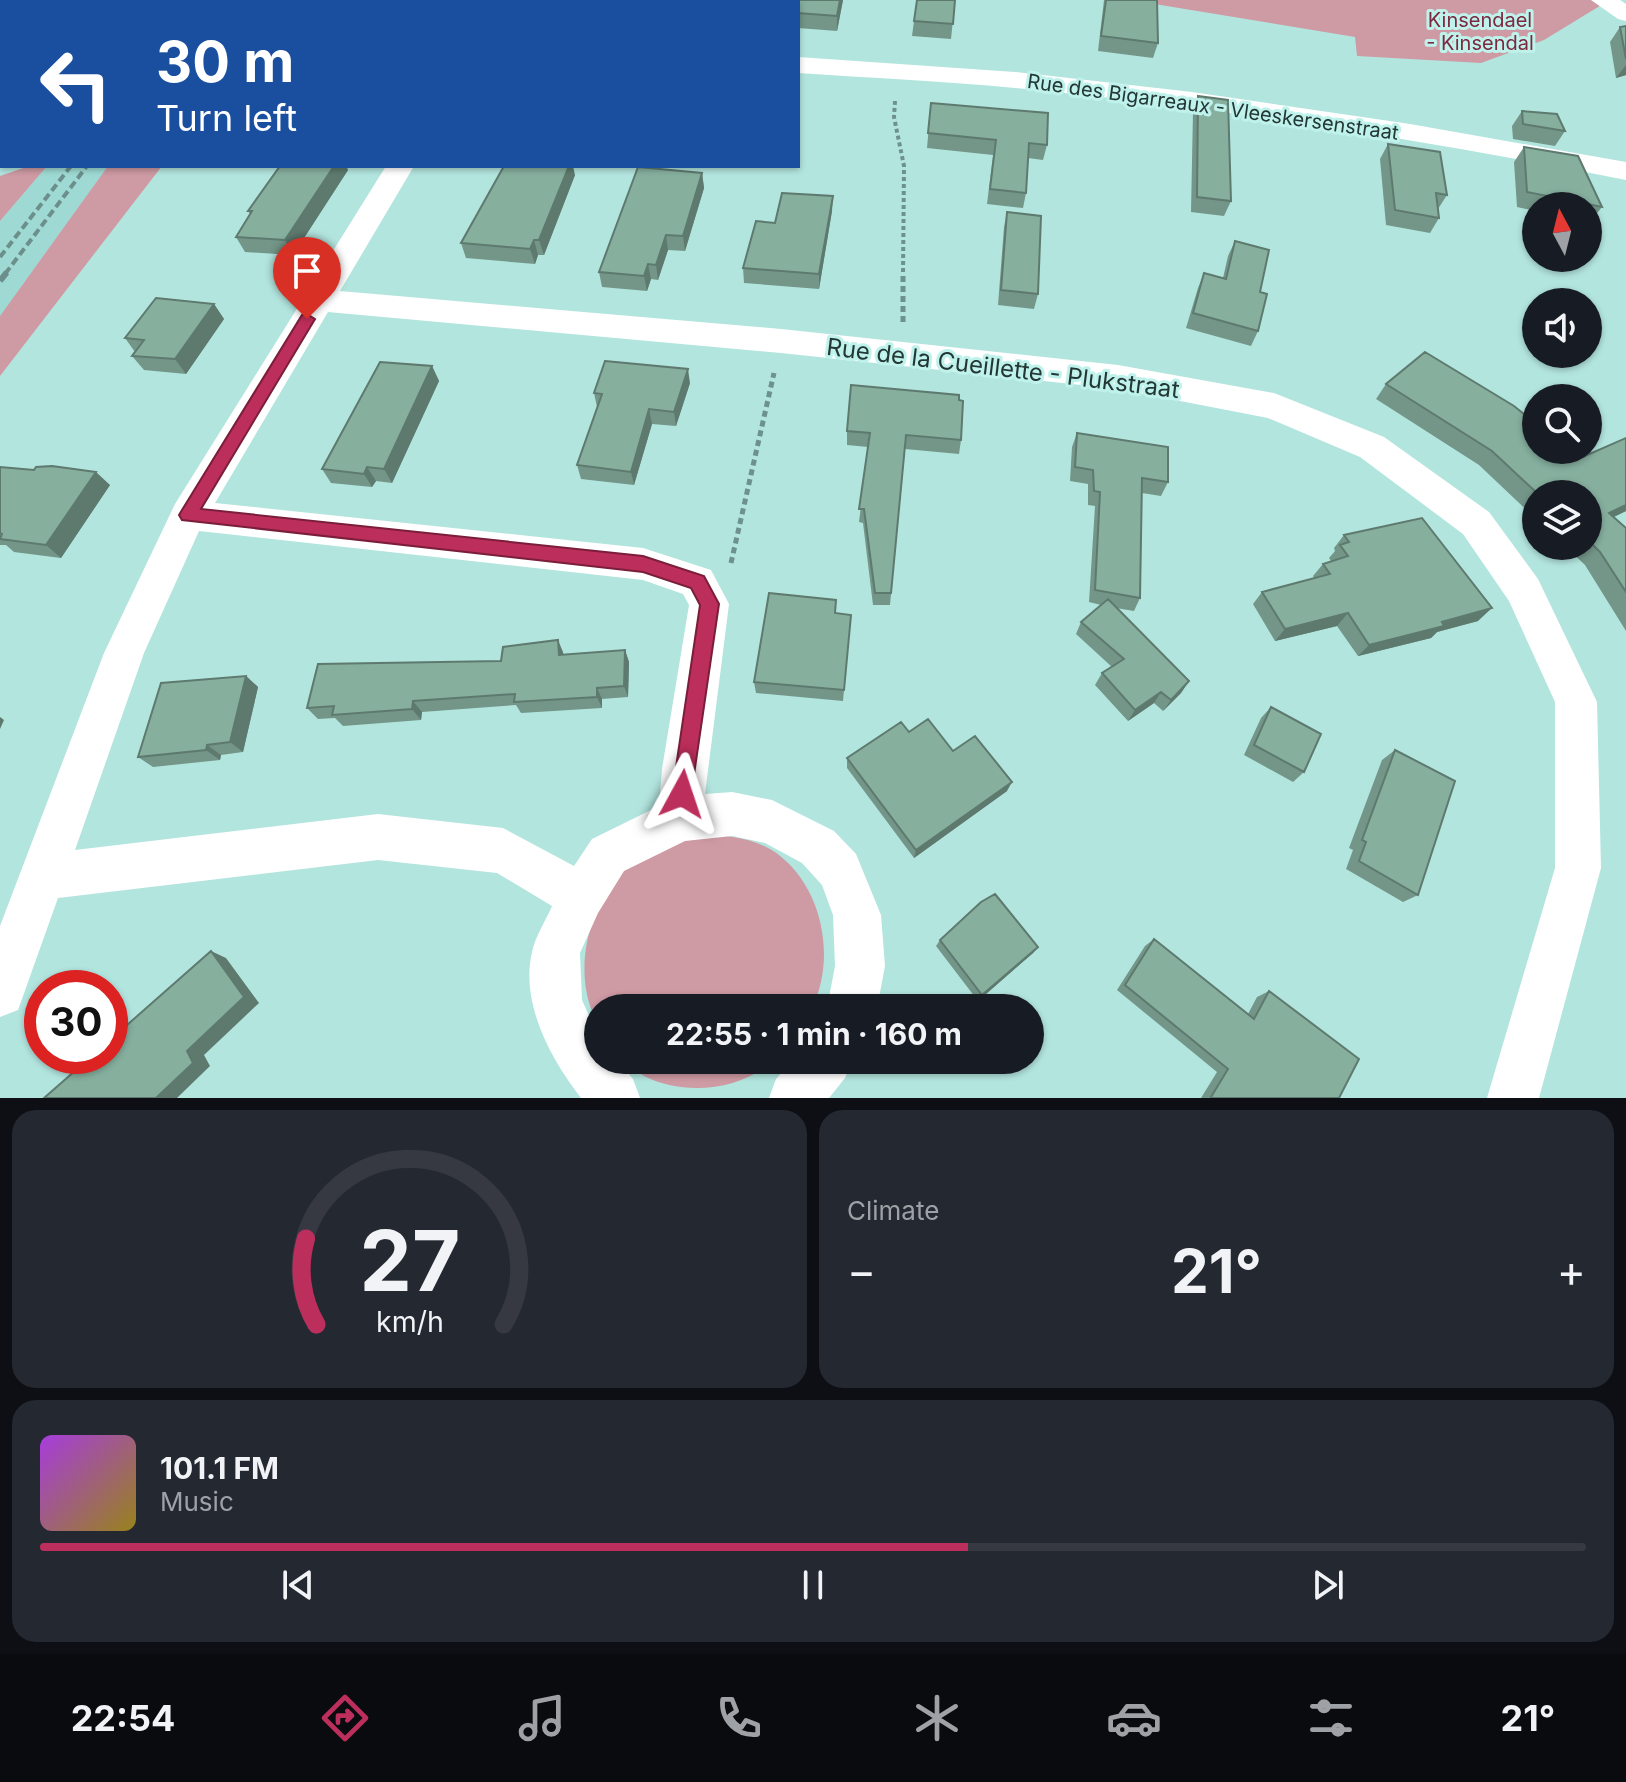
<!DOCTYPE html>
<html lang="en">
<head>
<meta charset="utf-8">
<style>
	body { margin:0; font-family:Inter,sans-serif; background:#242831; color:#f1f3f6; height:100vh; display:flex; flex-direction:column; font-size:30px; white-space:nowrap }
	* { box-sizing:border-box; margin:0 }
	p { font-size:26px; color:#9ea1a6 }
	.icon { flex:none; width:44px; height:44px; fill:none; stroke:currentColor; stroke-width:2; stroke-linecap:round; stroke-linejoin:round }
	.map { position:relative; height:1098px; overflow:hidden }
	.side { display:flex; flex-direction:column; gap:12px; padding:12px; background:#0d0f14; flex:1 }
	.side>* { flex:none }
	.banner { position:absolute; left:0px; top:0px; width:800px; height:168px; box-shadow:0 2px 6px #0004; background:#1a4fa0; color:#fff; overflow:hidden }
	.needle { width:52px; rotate:353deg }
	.tools { position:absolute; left:1522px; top:192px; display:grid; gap:16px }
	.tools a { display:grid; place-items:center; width:80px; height:80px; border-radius:50%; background:#171b24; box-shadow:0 2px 6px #0004; font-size:40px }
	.speed { position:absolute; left:24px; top:970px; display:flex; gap:16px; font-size:40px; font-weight:700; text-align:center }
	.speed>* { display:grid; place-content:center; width:104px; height:104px; border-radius:50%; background:#171b24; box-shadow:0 2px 6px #0004; line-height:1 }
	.speed .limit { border:12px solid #d22; background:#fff; color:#111 }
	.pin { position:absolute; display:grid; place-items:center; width:68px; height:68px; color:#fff; margin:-82px -34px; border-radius:50% 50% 50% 0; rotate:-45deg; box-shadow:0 0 8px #0007 }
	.pin .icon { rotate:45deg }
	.me { position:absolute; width:88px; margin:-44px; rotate:5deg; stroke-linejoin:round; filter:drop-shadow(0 0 6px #0008) }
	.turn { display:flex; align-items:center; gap:28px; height:168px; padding:0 24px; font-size:36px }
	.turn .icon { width:104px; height:104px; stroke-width:2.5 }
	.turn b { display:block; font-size:56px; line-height:68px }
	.big { font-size:60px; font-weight:700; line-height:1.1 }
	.side .tile { flex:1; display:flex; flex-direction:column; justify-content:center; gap:12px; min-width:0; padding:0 28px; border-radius:24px; background:#242831 }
	.side .dial { align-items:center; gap:0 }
	.dial svg { height:208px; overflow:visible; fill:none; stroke:#363941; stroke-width:7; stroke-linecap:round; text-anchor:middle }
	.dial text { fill:#f1f3f6; stroke:none }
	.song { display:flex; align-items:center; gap:24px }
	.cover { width:96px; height:96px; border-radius:12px; background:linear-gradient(135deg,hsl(280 70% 55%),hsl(50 70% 35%)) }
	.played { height:8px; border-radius:4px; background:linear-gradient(90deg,#bc2e5b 60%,#363941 60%) }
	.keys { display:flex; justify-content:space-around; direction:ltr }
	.heat { display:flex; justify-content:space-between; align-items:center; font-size:44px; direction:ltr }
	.side .tiles { flex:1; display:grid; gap:12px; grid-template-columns:1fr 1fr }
	.tile:last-child { grid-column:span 2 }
	.trip { position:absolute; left:584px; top:994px; width:460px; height:80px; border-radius:40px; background:#171b24; box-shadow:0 2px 6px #0004; font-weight:700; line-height:80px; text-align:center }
	.menu { display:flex; height:128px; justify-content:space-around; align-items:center; background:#090b0e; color:#9ea1a6 }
	.menu .icon { width:56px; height:56px }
	.menu .on { color:#bc2e5b }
	.menu b { font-size:36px; color:#f1f3f6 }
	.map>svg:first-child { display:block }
</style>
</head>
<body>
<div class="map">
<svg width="1626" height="1098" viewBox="0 0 1626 1098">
	<rect width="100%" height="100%" fill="#b3e5df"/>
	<path fill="#9edad3" d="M47 166H108L0 316V221Z"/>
	<path fill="#ce9aa3" d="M1130 0H1595L1603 4 1544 40 1481 63 1357 56 1355 37Z
		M29 166H47L0 221V176Z
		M108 166H162L0 376V316Z
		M704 833C728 836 754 838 775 852 822 885 837 957 812 1008H598V1024C569 973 589 896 635 861 656 845 678 839 704 833Z
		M625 1060H773C742 1091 683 1096 644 1076 638 1072 631 1065 625 1060Z"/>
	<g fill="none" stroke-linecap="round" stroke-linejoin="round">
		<path stroke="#6d918d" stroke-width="4" stroke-dasharray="4 3" stroke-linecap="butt" d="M895 101 894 117 904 166 903 274"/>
		<path stroke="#6d918d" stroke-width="5" stroke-dasharray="6 4" stroke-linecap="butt" d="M903 322V272
			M731 563 774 373"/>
		<path fill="#fff" fill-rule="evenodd" d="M478 0H502L477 2Z
			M1591 0H1620L1626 4V21L1618 19Z
			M0 12H2V26H0Z
			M798 57 1015 72 1192 92 1410 124 1626 162V180C1424 140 1220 107 1015 88 943 81 870 78 798 73Z
			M386 166H414L340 291 781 329 1118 365 1274 393 1384 437 1489 512 1538 579 1597 702 1601 868 1539 1098H1487L1555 868V702L1509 601 1463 534 1360 457 1268 418 1118 389 781 353 328 312 215 503 643 548 711 570 729 604 705 794 732 792 772 800 834 831 856 854 881 915 885 966 877 1008H827L835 966 833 915 822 885 802 863 765 843 732 836 685 841 624 871 598 913 580 953 582 1000 598 1036V1060H617L633 1079 640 1098H581C551 1059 520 1004 532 952 535 937 546 920 552 906L497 873 378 860 58 898 18 1010 0 1017V926L104 653 175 504ZM199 531 643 580 683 594 689 605 662 769 659 806 592 839 574 866 503 828 378 814 75 850 144 653Z
			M793 1060H853L845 1078 829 1098H769L776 1079Z"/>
		<path stroke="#6c8f8b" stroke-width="4" stroke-dasharray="8 4" stroke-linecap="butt" d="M0 257 71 166
			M5 274 87 166"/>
		<path stroke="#6c8f8b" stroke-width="6" stroke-dasharray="11 6" stroke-linecap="butt" d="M0 281 7 272"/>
	</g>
	<path fill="#739688" d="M292 0H479V2H293Z
		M843 0 837 31 798 28V2Z
		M955 0 951 39 912 36 914 21Z
		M1104 0H1157L1158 43 1153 58 1098 51Z
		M1626 26V75L1616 78 1610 42 1620 27Z
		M1198 96 1231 201 1224 216 1191 212 1193 111Z
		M931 103 1047 145 1043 160 1028 158 1026 193 1023 208 987 204 993 155 927 148Z
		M1522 111 1565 131 1555 146 1513 139 1512 126Z
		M1388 144 1447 195 1438 209 1439 218 1430 233 1386 225 1380 159Z
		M1524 147 1602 207 1590 222 1588 221V206H1536V211L1517 207 1514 162Z
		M280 166H346L348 170 293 255 245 252 236 237 250 214 248 211Z
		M702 173 704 188 685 251 668 250 658 280 651 279 647 291 602 287 599 272Z
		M575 175 544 255H538L535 264 466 258 461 243Z
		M832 211 819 289 744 283 743 268 775 223Z
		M1007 212 1038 294 1034 309 998 305 1004 227Z
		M1235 241 1260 292 1258 331 1251 346 1186 328 1198 288 1204 273 1223 278 1228 256Z
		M214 304 224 319 186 374 144 370 132 356 135 352 125 338Z
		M1425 352 1514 406 1536 424V450H1567L1578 459 1626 438V511L1614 517 1626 528V631L1585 565 1565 546H1588V494H1536V519L1479 465 1376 399 1386 384Z
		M432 366 439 381 392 483 376 481 372 487 331 483 322 469Z
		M690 383 676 426 652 424 634 485 581 479 577 465 597 407 594 393Z
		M847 431 961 440 959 454 905 449 890 605H873L863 523 859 522 868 447 847 445Z
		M1077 433 1168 482 1161 496 1142 493 1140 598 1134 611 1116 608 1189 681 1181 693 1163 711 1154 703 1128 721 1095 685 1102 673 1112 667 1076 634 1081 622 1101 605 1089 602 1095 506 1088 505V484L1070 481 1072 447Z
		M0 467 110 485 61 558 14 552 6 545H0Z
		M1344 535 1478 621 1437 632 1431 638 1358 656 1337 626 1275 641 1253 604 1262 592 1314 578 1313 576 1323 564 1331 561 1329 558 1335 551 1334 548Z
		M836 613 851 615 843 701 756 693 754 682Z
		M625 650 629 662 628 697 602 699V708L521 713 516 705 422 712 421 720 343 726 335 718 318 719 307 708 501 661 563 652V655Z
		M246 676 258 687 243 752 221 755 220 760 153 767 138 757Z
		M1271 707 1304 772 1293 782 1244 755 1261 718Z
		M909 732 953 751 1007 791 914 858 847 768V758Z
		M1395 750 1418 895 1403 902 1346 869 1353 850 1349 848 1382 760Z
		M1154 939 1248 1014 1257 997 1269 991 1339 1098H1201L1217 1072 1117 990 1145 946Z
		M940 940 1038 947 1033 953 978 1001 936 946Z"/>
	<path fill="#5e7a6f" d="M840 0H843L837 31V16Z
		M1626 65V75L1616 78Z
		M334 166H346L348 170 293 255 285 240Z
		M569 166H573L575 175 544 255 539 240Z
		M702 173 704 188 685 251 683 236Z
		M833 196 832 211 819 289V274Z
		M666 235 668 250 658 280 656 265Z
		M534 240 538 255 535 264 530 249Z
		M648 264 651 279 647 291 644 276Z
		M214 304 224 319 186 374 175 359Z
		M432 366 439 381 392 483 384 469Z
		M688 369 690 383 676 426 674 412Z
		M649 409 652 424 634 485 631 472Z
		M367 467 376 481 372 487 364 474Z
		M96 472 110 485 61 558 46 545Z
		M1626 505V511L1594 526 1609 513Z
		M1492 608 1478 621 1437 632 1431 638 1358 656 1369 645Z
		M1348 613 1337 626 1275 641 1285 629Z
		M558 640 563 652 565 667 559 655Z
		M625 650 629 662 628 697 624 686Z
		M246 676 258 687 243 752 230 742Z
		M1189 681 1181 693 1163 711 1171 700Z
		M597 688 602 699V708L597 697Z
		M1161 692 1154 703 1128 721 1135 710Z
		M413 701 422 712 421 720 412 709Z
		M0 717 4 720 0 729Z
		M207 745 221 755 220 760 206 750Z
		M1012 782 1007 791 914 858 916 850Z
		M1038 947 1033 953 978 1001 982 995Z
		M211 951 226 958 259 1003 204 1055 210 1066 177 1098H156L187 1051Z"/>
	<path fill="#86af9e" stroke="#5e7a6f" stroke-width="2" d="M653 0H840L837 16 798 13V2H652Z
		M917 0H955L953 24 914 21Z
		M1106 0H1157L1158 43 1101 36Z
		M1626 26V59L1620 27Z
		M1198 96 1228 100 1231 201 1197 197Z
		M931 103 1048 113 1047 145 1029 143 1026 193 990 189 996 140 928 133Z
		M1522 111 1557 114 1565 131 1523 124Z
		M1388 144 1440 152 1447 195 1436 193 1439 218 1395 210Z
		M1524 147 1578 156 1602 207 1527 192Z
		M280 166H334L285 240 236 237 252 211H248Z
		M504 166H569L539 240H534L530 249 461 243Z
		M638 167 702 173 683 236 666 235 656 265 648 264 644 276 599 272Z
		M782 193 833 196 819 274 743 268 756 221 775 223Z
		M1007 212 1041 216 1038 294 1001 290Z
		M1235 241 1269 250 1260 292 1267 294 1258 331 1193 313 1204 273 1226 279Z
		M156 298 214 304 175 359 132 356 144 340 125 338Z
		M1425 352 1514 406 1536 424V450H1567L1578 459 1626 438V505L1609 513 1626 528V592L1600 552 1588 540V494H1538L1492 451 1386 384Z
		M605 361 688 369 674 412 649 409 631 472 577 465 602 394 594 393Z
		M380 362 432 366 384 469 367 467 364 474 322 469Z
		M851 385 959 395V400L963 401 961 440 906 435 891 593H875L864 509H859L870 433 847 431Z
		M1077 433 1168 447V482L1142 478 1140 598 1095 590 1100 492 1094 491 1093 470 1075 467Z
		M52 466 96 472 46 545 0 539 2 534 0 533V467L34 470 36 467Z
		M1422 518 1492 608 1442 622 1444 626 1369 645 1348 613 1285 629 1262 592 1330 574 1323 564 1348 556 1340 545 1349 542 1344 535Z
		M769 593 836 600 835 613 851 615 844 690 754 682Z
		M1108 599 1189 681 1171 700 1161 692 1135 710 1102 673 1124 659 1081 622Z
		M558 640 559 655 625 650 624 686 597 688V697L514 702 515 694 413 701 412 709 332 715 334 706 307 708 318 664 501 661 503 647Z
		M246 676 230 742 207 745 206 750 138 757 161 683Z
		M1271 707 1321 734 1304 772 1254 745Z
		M928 719 953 751 975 736 1012 782 916 850 847 758 901 722 909 732Z
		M1395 750 1455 781 1418 895 1359 861 1366 842 1362 840Z
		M995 894 1038 947 982 995 940 940 981 902Z
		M1154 939 1254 1019 1269 991 1359 1059 1339 1098H1213L1211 1097 1228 1069 1125 985Z
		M211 951 244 997 187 1051 193 1063 156 1098H44L92 1056H110V1040Z"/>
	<path fill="#bc2e5b" stroke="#7a1e3b" stroke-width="2" d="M307 314 315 319 201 509 643 556 704 576 719 604 690 802 682 805 675 802 672 794 700 605 691 588 643 572 182 520 179 515 182 510 302 315Z"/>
	<g text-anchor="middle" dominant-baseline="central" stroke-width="6" stroke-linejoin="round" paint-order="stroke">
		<g font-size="20" fill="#7c283f" stroke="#c0f2ec">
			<text x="1480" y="20">Kinsendael<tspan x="1480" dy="23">- Kinsendal</tspan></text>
		</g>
		<g font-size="20" fill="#233735" stroke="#c0f2ec">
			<text transform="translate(1213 107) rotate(8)">Rue des Bigarreaux - Vleeskersenstraat</text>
		</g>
		<g font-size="24" fill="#233735" stroke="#c0f2ec">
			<text transform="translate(1003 368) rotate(7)">Rue de la Cueillette - Plukstraat</text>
		</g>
	</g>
</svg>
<div class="tools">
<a><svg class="needle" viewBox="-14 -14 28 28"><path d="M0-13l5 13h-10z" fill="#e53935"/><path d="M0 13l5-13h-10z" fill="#9ea1a6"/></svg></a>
<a><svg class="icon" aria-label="sound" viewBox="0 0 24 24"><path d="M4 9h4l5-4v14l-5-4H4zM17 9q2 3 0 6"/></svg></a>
<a><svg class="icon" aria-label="search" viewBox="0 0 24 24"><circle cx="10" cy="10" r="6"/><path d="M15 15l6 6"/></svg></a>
<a><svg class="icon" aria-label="layers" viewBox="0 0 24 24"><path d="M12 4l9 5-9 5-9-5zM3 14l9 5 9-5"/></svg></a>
</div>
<div class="speed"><div class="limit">30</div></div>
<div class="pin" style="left:307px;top:319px;background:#d93025"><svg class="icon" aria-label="arrive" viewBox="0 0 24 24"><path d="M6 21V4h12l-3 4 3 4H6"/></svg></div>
<svg class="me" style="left:682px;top:794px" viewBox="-20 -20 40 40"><path d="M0-17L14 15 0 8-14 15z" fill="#bc2e5b" stroke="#fff" stroke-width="4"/></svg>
<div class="trip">22:55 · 1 min · 160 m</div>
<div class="banner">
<div class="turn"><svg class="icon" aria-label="left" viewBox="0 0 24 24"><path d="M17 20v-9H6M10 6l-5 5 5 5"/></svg><div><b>30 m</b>Turn left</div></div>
</div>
</div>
<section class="side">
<div class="tiles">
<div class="tile dial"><svg viewBox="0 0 100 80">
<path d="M14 69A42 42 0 1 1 86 69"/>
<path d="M14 69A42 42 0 0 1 10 36" stroke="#bc2e5b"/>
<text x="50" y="56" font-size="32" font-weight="700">27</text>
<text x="50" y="72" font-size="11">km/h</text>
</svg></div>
<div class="tile"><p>Climate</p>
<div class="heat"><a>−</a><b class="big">21°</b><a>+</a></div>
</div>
<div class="tile">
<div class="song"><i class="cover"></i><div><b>101.1 FM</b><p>Music</p></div></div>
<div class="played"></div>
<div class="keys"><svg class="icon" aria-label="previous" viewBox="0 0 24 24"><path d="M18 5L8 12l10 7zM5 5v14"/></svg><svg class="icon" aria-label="pause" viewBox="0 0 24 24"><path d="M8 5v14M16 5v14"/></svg><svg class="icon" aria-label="next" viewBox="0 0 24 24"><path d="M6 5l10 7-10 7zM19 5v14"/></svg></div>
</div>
</div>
</section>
<nav class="menu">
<b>22:54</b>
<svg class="icon on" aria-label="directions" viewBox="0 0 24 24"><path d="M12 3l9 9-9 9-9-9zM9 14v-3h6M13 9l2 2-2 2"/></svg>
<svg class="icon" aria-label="music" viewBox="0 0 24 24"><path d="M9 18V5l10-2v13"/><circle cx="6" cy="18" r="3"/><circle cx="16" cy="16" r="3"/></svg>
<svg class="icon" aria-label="phone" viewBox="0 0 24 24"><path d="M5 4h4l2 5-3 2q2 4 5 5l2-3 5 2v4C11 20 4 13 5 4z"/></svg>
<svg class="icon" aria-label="climate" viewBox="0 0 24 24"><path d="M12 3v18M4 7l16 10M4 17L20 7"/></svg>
<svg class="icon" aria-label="car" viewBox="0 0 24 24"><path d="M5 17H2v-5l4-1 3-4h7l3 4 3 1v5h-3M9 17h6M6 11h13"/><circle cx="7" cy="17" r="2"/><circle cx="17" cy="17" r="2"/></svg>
<svg class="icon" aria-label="filters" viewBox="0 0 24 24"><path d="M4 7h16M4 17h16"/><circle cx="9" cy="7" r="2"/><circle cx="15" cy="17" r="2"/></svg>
<b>21°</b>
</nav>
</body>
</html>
